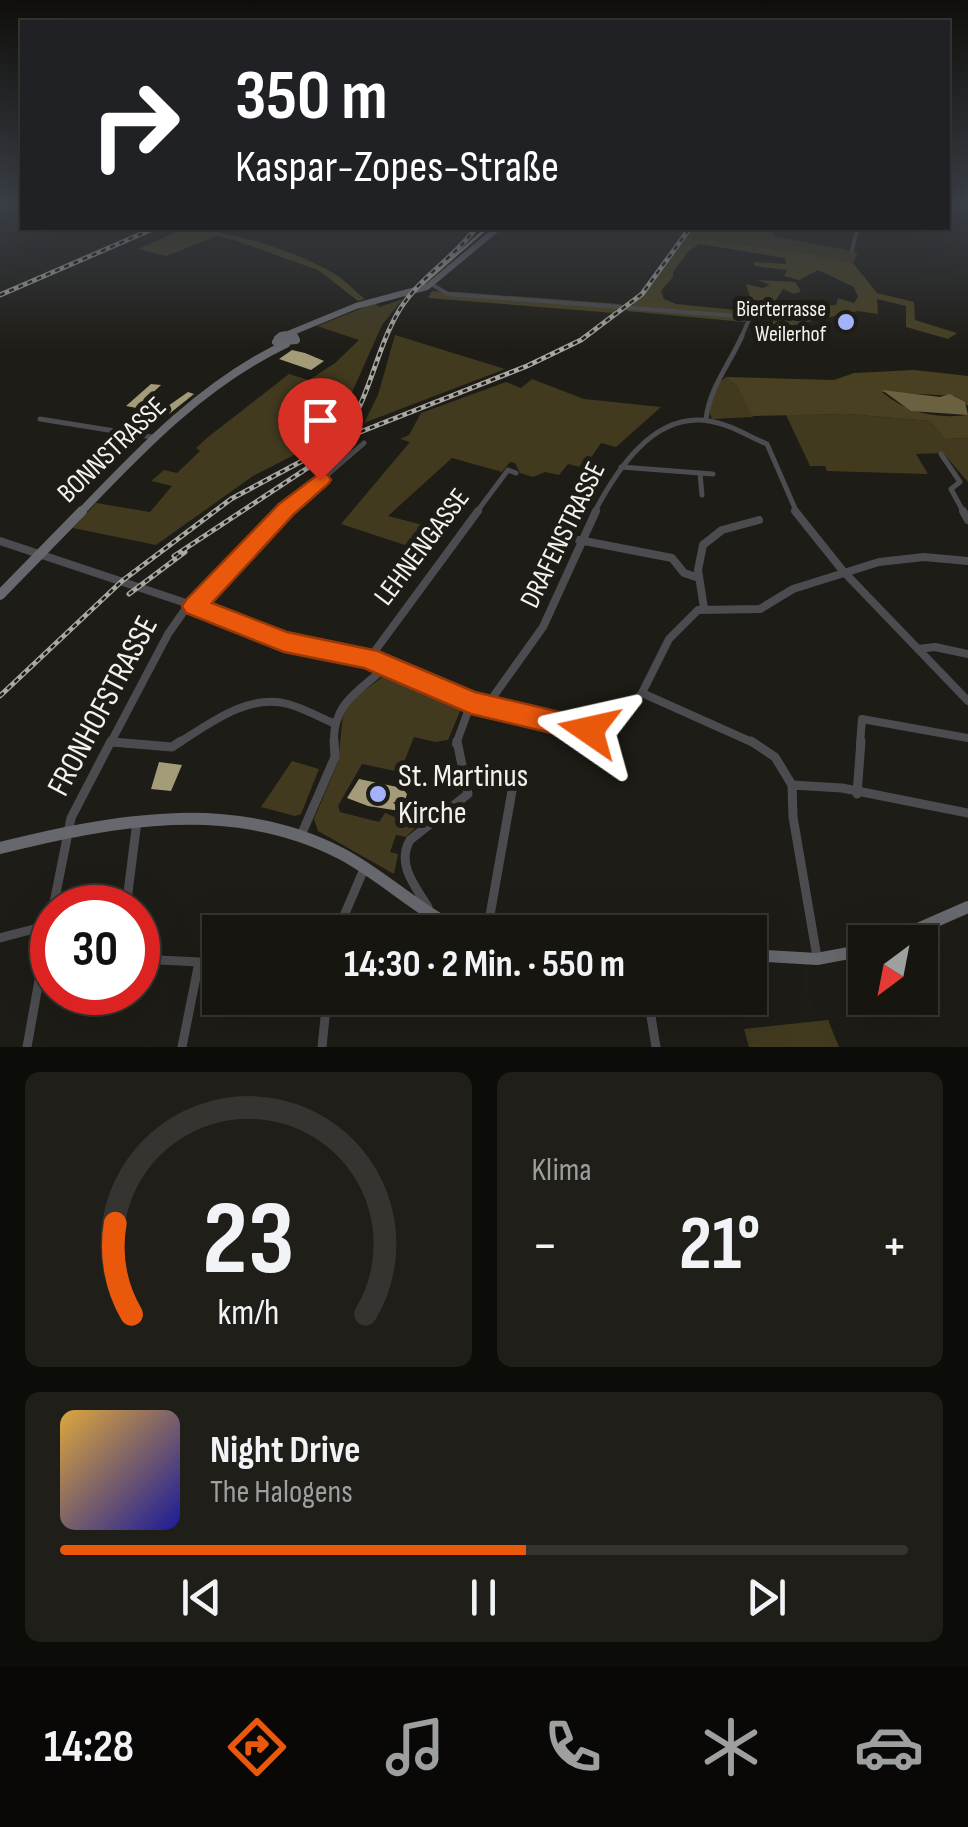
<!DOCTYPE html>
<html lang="de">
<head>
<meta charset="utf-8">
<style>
	body { margin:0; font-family:"Sofia Sans Condensed",sans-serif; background:#1f1e19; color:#f1f3f6; height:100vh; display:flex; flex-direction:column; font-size:38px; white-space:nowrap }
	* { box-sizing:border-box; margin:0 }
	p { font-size:32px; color:#9e9f9f }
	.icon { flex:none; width:55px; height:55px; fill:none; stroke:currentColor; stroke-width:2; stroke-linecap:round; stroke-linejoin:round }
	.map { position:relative; height:1047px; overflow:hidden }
	.side { display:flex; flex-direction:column; gap:25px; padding:25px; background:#0c0c09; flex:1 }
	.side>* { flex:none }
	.top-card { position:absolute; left:20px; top:20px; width:930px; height:210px; border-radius:0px; box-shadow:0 10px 40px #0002,0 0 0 2px #353430; background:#202124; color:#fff; overflow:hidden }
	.needle { width:65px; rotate:212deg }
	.controls { position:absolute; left:848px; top:925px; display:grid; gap:20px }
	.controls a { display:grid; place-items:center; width:90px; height:90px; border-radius:0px; background:#161510; box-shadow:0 10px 40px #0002,0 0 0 2px #353430; font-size:50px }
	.speed { position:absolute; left:30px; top:885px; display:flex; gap:20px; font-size:50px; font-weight:700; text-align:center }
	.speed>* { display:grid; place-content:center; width:130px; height:130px; border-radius:50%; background:#161510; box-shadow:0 10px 40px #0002,0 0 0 2px #353430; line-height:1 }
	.speed .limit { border:15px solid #d22; background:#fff; color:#111 }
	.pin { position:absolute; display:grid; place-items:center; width:85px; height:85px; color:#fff; margin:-102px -42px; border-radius:50% 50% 50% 0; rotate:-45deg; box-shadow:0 0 10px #0007 }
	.pin .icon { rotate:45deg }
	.me { position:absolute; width:110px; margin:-55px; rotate:281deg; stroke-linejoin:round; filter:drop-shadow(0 0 8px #0008) }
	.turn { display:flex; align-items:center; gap:35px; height:210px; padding:0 50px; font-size:45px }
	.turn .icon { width:130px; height:130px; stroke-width:2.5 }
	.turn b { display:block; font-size:70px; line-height:85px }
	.big { font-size:75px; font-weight:700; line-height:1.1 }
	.side .card { flex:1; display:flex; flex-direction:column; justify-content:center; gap:15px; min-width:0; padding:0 35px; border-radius:15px; background:#1f1e19 }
	.side .dial { align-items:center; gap:0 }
	.dial svg { height:260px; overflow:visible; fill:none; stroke:#353430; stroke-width:7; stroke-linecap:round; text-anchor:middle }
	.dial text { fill:#f1f3f6; stroke:none }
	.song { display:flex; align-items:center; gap:30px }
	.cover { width:120px; height:120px; border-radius:15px; background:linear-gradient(135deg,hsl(40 70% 55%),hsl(240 70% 35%)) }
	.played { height:10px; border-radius:5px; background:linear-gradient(90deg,#ea580c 55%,#353430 55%) }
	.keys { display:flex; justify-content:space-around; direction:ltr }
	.heat { display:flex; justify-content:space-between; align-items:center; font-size:55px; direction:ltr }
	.side .tiles { flex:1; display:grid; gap:25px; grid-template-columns:1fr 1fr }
	.card:last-child { grid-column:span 2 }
	.trip { position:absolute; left:202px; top:915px; width:565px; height:100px; border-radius:0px; background:#161510; box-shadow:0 10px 40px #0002,0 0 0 2px #353430; font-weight:700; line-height:100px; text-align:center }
	.tab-bar { display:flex; height:160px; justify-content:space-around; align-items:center; background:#090806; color:#9e9f9f }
	.tab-bar .icon { width:70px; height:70px }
	.tab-bar .active { color:#ea580c }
	.tab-bar b { font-size:45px; color:#f1f3f6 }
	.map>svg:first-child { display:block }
</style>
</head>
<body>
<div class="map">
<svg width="968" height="1047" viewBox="0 0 968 1047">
	<rect width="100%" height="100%" fill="#1e1c16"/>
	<path fill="#413a1f" d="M695 228H777L772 236 858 252 853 263 805 253 683 236Z
		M403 299 382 325 333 435 253 476 156 545 73 528 96 503 150 512 172 486 151 481 164 470 177 473 200 451 196 448 208 437 289 374 309 380 335 363 359 340 317 326 375 303 379 307Z
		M395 335 505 369 364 423 378 395Z
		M726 377 737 386 753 417 712 419C704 403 714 386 726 377Z
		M532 379 584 399 661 407 616 447 601 443 584 468 568 464 559 475 545 472 533 477 520 473 515 463 510 462 502 472 452 458 388 516 427 526 411 547 341 524 410 442 400 439 409 435 421 413 506 382 521 388Z
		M848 414 930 421 945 439 968 438V482L943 453 916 454 928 474 827 471 825 466H810L786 415Z
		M391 671 458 701 461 709 448 740 435 742 414 737 400 772 362 764 338 806 340 812 379 822 385 813 417 826 406 837 396 835 390 852 398 854 394 874 318 831 314 819 338 762 344 705Z
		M292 761 319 769 301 814 295 816 261 807Z
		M828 1020 839 1047H749L744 1029Z"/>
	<path fill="#484021" d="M184 228C234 232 291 249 335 274 346 281 355 291 365 299L358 301 318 270 234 240 217 236 166 256 138 249Z
		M683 236 805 253 853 263 877 293 914 302 915 320 957 333 948 339 906 327V306L877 299 878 314 858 311 781 328 771 325 775 317 808 311 801 304 804 300 822 306 836 305 838 298 854 303 858 297 854 287 818 270 799 280 784 276 787 270 755 266 754 262 786 264 785 258 699 244 688 252 673 272V277L661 291 664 299 676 304 746 311 751 300 746 284 763 288 770 285 758 280 795 282 801 291 794 294 783 289 767 314 744 322 626 311 653 284Z
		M432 291 457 292 621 304 614 313 428 298Z
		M914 370 968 376V406L955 396 882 392C907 413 936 419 968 415V438L945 439 930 421 848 414 752 416 737 386 726 377 834 380 854 373Z"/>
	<path fill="#6a6141" d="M882 390 940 397 950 394 965 402 968 415 911 411Z"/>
	<path fill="#a49b79" d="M292 350 305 353 324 361 311 370 279 359Z
		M151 384 161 385 143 402 168 406 188 392 194 394 169 414 126 406Z
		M159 762 182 765 171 791 151 789Z
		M359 779 402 788 407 794 404 804 393 802 400 811 368 806 347 798Z"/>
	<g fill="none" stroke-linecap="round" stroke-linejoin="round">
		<path stroke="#4c4c50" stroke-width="4" d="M852 250 856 233 863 228
			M431 284 448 294 750 317 741 338"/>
		<path stroke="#4c4c50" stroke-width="5" d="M40 419 152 437
			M706 419C710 387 729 365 742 336
			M941 454 960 482 951 489 964 513
			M621 467 713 474
			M700 473 702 495
			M283 513 364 443
			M476 513 508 470 516 473
			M594 513C616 471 653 412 709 421 729 424 748 436 767 444L797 513"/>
		<path stroke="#4c4c50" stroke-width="8" d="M795 511 843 571 968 701
			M963 511 968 520
			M579 540 672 558 684 573 699 578
			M0 541 195 606 284 642 369 659 471 703 574 729 600 727 623 715 642 693 669 639 698 610 760 609 793 589 879 562 924 557 968 561
			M195 606 286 511
			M704 608 698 570 703 545 722 530 759 520
			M918 649 935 647 968 654
			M369 659 478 511
			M642 693 756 744
			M488 704 543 627 596 511
			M112 742 134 744
			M110 744 168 634 189 604
			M177 744C209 724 248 693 288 704 303 708 319 717 333 723
			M334 744C332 703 359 691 387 666
			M456 744 471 703
			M860 744 862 719 968 738"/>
		<path stroke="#4c4c50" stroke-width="9" d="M751 741 775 757 792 785 793 817 817 957
			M112 742 172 747 181 741
			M792 785 842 788 968 813
			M857 794 861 741
			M302 833 335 757 334 741
			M428 907C415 886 396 864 410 840L468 794 457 741
			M53 908 71 818 111 741
			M126 908 137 821
			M337 932 364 869
			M487 932 515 774
			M0 938 49 925
			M138 959 220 963
			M648 998 656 1047
			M27 1047 52 908
			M182 1047 199 962
			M322 1047 327 998"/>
		<path stroke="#66686d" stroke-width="6" d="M288 334 356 306 427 287 498 228
			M277 338 285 334 295 338"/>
		<path stroke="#66686d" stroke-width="8" d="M281 336 276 342 296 340 294 336
			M80 513C142 448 204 383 286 344"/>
		<path stroke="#66686d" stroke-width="10" d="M0 595 82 511"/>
		<path stroke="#66686d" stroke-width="12" d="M0 848C113 820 234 797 342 854 385 877 419 912 464 932
			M888 942 968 907
			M750 955 817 959 865 950"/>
		<path stroke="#aba9a4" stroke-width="2.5" d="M423 284 487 228"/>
		<defs>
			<path id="rail" d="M0 295 155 228
				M341 438C371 398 375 350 400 309 420 277 454 258 476 228
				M174 556 312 465
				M129 594 185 552
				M0 696 122 581 231 499 345 438 527 366 581 340 642 294 690 228"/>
		</defs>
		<use href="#rail" stroke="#aba9a4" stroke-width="5"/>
		<use href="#rail" stroke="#1e1c16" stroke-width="2.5" stroke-dasharray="5" stroke-linecap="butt"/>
	</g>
	<linearGradient id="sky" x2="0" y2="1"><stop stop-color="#100f0c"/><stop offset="0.58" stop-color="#3b4047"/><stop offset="1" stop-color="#3b4047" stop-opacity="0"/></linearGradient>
	<rect width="968" height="351" fill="url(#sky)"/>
	<path fill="#ea580c" stroke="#983908" stroke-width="2.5" d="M320 473 328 475 331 480 328 484 294 514 212 603 287 632 378 651 475 692 599 721 603 730 599 738 589 742 471 714 364 668 284 652 186 613 182 606 186 600 279 504Z"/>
	<g fill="#a4b2fc" stroke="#1e1c16" stroke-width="4">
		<circle cx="846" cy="322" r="10"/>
		<circle cx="378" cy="794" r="10"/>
	</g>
	<g text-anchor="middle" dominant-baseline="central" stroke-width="10" stroke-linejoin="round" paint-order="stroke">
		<g font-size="22" fill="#f4f2ee" stroke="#1e1c16" text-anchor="end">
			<text x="826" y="309">Bierterrasse<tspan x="826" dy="25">Weilerhof</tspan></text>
		</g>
		<g font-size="28" fill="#f4f2ee" stroke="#1e1c16">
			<text transform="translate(112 450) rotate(-44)">BONNSTRASSE</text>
			<text transform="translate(563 535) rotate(-64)">DRAFENSTRASSE</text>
			<text transform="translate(422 547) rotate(-53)">LEHNENGASSE</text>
		</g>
		<g font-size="32" fill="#f4f2ee" stroke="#1e1c16">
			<text transform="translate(103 706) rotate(-62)">FRONHOFSTRASSE</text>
		</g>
		<g font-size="32" fill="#f4f2ee" stroke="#1e1c16" text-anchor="start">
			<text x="398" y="776">St. Martinus<tspan x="398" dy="37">Kirche</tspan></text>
		</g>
	</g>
</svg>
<div class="controls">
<a><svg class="needle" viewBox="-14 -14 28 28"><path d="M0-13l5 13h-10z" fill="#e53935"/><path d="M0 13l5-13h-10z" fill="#9e9f9f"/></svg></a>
</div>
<div class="speed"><div class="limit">30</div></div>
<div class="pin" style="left:320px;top:480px;background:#d93025"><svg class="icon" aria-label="arrive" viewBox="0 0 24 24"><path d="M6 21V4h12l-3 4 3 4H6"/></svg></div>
<svg class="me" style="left:589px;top:730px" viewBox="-20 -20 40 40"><path d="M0-17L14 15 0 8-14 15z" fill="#ea580c" stroke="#fff" stroke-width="4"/></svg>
<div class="trip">14:30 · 2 Min. · 550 m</div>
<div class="top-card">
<div class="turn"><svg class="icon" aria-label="right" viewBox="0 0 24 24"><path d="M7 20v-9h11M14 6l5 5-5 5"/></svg><div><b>350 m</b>Kaspar-Zopes-Straße</div></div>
</div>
</div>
<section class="side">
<div class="tiles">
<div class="card dial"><svg viewBox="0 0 100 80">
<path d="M14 69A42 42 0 1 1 86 69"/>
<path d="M14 69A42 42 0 0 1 9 41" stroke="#ea580c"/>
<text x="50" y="56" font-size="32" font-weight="700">23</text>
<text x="50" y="72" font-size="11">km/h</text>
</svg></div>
<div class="card"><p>Klima</p>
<div class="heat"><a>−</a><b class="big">21°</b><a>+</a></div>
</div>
<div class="card">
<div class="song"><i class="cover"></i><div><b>Night Drive</b><p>The Halogens</p></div></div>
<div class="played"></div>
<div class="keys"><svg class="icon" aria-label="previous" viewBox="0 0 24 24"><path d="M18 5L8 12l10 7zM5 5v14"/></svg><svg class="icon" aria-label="pause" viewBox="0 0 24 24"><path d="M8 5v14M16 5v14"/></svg><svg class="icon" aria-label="next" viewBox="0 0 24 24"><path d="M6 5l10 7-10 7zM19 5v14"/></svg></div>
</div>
</div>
</section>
<nav class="tab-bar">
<b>14:28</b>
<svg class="icon active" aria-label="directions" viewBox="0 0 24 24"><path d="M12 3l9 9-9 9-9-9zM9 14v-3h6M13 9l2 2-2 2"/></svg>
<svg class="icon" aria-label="music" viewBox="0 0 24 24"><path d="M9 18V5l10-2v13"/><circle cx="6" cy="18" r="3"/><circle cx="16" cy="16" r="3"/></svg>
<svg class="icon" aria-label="phone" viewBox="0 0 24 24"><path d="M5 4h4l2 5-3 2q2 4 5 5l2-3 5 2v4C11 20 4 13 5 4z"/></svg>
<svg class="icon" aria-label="climate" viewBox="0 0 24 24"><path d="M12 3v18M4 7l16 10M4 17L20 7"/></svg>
<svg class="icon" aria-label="car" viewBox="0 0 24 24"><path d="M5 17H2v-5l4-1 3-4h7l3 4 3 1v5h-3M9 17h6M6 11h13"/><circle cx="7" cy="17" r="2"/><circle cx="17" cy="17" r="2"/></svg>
</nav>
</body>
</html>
